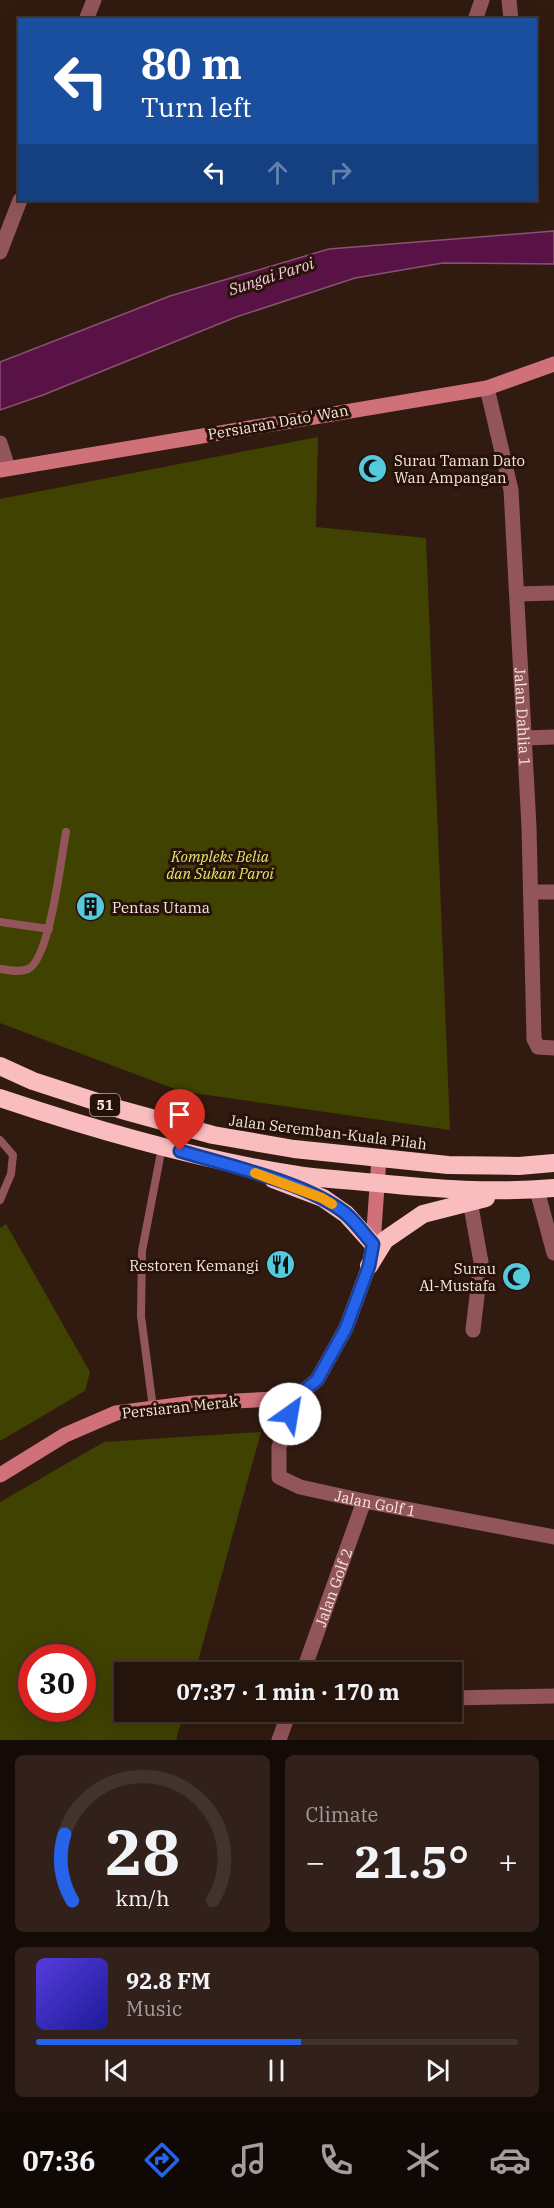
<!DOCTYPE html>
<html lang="en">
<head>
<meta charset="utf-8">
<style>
	body { margin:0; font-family:"IBM Plex Serif",serif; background:#31211a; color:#f1f3f6; height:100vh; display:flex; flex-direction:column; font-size:22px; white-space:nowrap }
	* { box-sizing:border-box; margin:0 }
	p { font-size:20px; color:#a39e9d }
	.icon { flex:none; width:33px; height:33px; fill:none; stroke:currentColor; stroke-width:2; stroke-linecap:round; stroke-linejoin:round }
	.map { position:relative; height:1740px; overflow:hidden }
	.details { display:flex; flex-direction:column; gap:15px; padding:15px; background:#140b07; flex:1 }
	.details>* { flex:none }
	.banner { position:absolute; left:18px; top:18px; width:519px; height:183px; border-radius:0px; box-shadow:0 6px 24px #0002,0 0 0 2px #42332d; background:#1a4fa0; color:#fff; overflow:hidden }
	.speed { position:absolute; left:18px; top:1644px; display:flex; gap:12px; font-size:30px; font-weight:700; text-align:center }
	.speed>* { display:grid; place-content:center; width:78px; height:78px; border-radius:50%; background:#25140c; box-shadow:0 6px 24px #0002,0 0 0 2px #42332d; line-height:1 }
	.speed .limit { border:9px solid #d22; background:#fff; color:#111 }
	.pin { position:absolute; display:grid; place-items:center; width:51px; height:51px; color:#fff; margin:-62px -26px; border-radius:50% 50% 50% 0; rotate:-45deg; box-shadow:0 0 6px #0007 }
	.pin .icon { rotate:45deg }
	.me { position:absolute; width:66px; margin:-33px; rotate:32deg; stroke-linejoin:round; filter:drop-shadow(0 0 4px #0008) }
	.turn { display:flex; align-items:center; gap:21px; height:126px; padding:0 24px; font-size:27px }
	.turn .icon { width:78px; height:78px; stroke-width:2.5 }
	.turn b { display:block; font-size:42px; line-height:51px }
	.lanes { display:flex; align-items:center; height:57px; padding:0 24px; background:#0003; justify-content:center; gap:30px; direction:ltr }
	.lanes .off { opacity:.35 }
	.big { font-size:45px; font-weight:800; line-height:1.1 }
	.details .widget { flex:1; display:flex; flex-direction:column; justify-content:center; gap:9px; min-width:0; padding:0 21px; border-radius:9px; background:#31211a }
	.details .dial { align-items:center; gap:0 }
	.dial svg { height:156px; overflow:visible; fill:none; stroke:#42332d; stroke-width:7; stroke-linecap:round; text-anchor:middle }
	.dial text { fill:#f1f3f6; stroke:none }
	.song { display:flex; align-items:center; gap:18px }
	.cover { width:72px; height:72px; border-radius:9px; background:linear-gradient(135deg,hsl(250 70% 55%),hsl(240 70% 35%)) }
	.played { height:6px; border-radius:3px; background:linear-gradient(90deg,#2563eb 55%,#42332d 55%) }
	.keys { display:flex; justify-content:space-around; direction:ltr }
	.heat { display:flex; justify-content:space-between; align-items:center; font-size:33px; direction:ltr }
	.details .tiles { flex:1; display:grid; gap:15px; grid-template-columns:1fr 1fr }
	.widget:last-child { grid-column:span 2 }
	.trip { position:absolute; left:114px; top:1662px; width:348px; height:60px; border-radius:0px; background:#25140c; box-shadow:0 6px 24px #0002,0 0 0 2px #42332d; font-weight:800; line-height:60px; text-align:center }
	.menu { display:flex; height:96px; justify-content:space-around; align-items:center; background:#0f0805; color:#a39e9d }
	.menu .icon { width:42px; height:42px }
	.menu .selected { color:#2563eb }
	.menu b { font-size:27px; color:#f1f3f6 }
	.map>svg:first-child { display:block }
</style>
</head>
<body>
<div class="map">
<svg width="554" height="1740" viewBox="0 0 554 1740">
	<rect width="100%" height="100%" fill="#311b10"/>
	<path fill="#3f4200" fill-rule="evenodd" d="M318 437 316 527 426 538 450 1130 180 1091 0 1023V499Z
		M6 1224 90 1372 85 1391 0 1441V1228Z
		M261 1432 195 1672H124V1712H184L176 1740H0V1502L104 1442ZM32 1658H82V1708H32Z"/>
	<path fill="#591245" stroke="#885273" stroke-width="1.5" d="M554 231V264L443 263 355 278 236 317 43 395 0 410V362L170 296 329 249Z"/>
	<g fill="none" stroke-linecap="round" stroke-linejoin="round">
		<path stroke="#91555a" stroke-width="8" d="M0 922 49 929
			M0 969C9 970 19 973 28 969 50 959 61 858 66 832
			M0 1140 13 1155 11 1174 0 1200
			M153 1408 141 1316 142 1251 162 1147"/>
		<g stroke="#91555a" stroke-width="15">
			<path d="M509 0 511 20"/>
			<path d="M86 20 94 0"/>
			<path d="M475 20 482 0"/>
			<path d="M0 252 20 200"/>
			<path id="s1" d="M487 388 511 490 529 827 534 1039 538 1047 554 1048"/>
			<path d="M0 443 8 468"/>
			<path d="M518 594 554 593"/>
			<path d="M525 738 554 737"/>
			<path d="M532 892H554"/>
			<path d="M537 1190 554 1253"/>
			<path d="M470 1201 481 1262 473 1330"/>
			<path id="s2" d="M295 1398 279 1447V1477L300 1487 364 1501 554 1537"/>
			<path id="s3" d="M303 1672 364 1501"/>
			<path d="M452 1698 554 1696"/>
			<path d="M279 1740 289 1712"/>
		</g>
		<path stroke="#d0717a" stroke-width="15" d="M0 470 487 388 554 364
			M0 1475 65 1435 116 1413 193 1403 295 1398 317 1380 346 1328 369 1266 373 1244 379 1158"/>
		<path stroke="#f9bcbf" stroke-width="18" d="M0 1066 33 1081 122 1110 213 1135 294 1149 448 1165 519 1166 554 1163
			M0 1098C95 1130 192 1158 291 1174 319 1179 348 1180 377 1183 436 1189 494 1193 554 1188
			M273 1179 323 1198 346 1214 373 1244
			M369 1266 385 1240 423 1214 486 1198"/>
	</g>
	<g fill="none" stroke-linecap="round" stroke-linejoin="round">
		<defs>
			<path id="route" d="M180 1151C229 1166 305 1182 345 1213 355 1221 364 1234 373 1244L369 1266 346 1328 317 1380 295 1398 290 1414"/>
		</defs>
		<use href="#route" stroke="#184099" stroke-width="15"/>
		<use href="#route" stroke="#2563eb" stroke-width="10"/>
		<path stroke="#f59e0b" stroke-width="10" d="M255 1173 322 1198 332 1204"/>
	</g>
	<defs>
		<symbol id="mosque-disc" viewBox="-11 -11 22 22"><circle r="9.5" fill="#54cadd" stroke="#271207"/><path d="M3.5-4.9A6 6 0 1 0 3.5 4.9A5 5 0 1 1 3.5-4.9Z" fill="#111"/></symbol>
		<symbol id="building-disc" viewBox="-11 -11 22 22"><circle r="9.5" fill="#54cadd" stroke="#271207"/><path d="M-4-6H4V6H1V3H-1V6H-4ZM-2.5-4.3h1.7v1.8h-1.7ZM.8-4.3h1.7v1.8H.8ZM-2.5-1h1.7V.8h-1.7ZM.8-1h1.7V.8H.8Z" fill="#111"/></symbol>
		<symbol id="restaurant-disc" viewBox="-11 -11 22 22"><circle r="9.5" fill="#54cadd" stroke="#271207"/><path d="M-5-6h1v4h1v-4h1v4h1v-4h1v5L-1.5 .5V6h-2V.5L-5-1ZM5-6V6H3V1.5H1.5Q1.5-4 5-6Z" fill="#111"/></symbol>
	</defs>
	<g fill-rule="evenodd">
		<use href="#mosque-disc" x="356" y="452" width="33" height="33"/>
		<use href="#building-disc" x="74" y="890" width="33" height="33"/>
		<use href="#restaurant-disc" x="264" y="1248" width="33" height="33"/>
		<use href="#mosque-disc" x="500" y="1260" width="33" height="33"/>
	</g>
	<g text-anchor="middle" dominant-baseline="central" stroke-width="6" stroke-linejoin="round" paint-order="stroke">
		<rect fill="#271207" stroke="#b8a69e" stroke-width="1.5" x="90" y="1094" width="30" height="22" rx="4.5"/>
		<g font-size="14" font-weight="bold" fill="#f6e6de">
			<text x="105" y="1105">51</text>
		</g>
		<g font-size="15" fill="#f6e6de" stroke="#271207">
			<text transform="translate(278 422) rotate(-10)">Persiaran Dato' Wan</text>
			<text stroke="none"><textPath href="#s1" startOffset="332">Jalan Dahlia 1</textPath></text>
			<text transform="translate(328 1132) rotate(7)">Jalan Seremban-Kuala Pilah</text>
			<text transform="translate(180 1407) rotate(-6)">Persiaran Merak</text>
			<text stroke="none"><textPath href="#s2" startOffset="182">Jalan Golf 1</textPath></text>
			<text stroke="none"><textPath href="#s3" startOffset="90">Jalan Golf 2</textPath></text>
		</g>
		<g font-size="15" fill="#f6e6de" stroke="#271207" text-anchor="start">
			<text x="394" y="460">Surau Taman Dato<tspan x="394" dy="17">Wan Ampangan</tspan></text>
			<text x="112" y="907">Pentas Utama</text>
			<text x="259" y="1265" text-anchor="end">Restoren Kemangi</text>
			<text x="496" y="1268" text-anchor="end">Surau<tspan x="496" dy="17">Al-Mustafa</tspan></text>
		</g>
		<g font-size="15" font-style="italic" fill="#e2e96d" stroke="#271207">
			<text x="220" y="856">Kompleks Belia<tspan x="220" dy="17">dan Sukan Paroi</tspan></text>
		</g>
		<g font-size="16" font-style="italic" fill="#f3c8e1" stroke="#271207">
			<text transform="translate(271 276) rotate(-18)">Sungai Paroi</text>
		</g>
	</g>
</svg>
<div class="speed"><div class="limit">30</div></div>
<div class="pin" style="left:180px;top:1151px;background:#d93025"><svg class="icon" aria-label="arrive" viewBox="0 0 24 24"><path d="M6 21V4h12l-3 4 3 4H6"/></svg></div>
<svg class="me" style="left:290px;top:1414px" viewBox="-20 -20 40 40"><circle r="19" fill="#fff"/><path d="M0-13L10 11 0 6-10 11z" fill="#2563eb"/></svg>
<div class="trip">07:37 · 1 min · 170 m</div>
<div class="banner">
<div class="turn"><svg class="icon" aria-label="left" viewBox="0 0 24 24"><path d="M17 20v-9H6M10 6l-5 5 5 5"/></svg><div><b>80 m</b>Turn left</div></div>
<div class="lanes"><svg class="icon" aria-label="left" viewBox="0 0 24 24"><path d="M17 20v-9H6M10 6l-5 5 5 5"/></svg><svg class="icon off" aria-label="ahead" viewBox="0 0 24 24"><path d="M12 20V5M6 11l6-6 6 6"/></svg><svg class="icon off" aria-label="right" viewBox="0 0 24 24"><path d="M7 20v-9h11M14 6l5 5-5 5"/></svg></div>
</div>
</div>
<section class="details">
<div class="tiles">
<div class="widget dial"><svg viewBox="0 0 100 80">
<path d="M14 69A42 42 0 1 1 86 69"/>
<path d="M14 69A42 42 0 0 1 10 35" stroke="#2563eb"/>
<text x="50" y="56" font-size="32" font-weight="700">28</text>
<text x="50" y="72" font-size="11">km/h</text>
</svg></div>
<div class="widget"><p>Climate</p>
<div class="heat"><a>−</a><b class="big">21.5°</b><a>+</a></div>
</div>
<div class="widget">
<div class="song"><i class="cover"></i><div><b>92.8 FM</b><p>Music</p></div></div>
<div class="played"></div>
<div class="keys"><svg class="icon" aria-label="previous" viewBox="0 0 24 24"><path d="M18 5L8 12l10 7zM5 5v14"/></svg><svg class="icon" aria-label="pause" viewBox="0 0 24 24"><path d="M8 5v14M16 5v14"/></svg><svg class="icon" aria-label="next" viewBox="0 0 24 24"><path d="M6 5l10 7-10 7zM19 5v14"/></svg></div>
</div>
</div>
</section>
<nav class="menu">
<b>07:36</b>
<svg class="icon selected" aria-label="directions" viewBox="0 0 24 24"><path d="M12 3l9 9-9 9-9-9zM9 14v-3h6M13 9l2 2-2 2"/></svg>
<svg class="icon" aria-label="music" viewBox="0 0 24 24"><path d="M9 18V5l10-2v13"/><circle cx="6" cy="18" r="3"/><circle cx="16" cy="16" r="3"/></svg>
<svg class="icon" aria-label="phone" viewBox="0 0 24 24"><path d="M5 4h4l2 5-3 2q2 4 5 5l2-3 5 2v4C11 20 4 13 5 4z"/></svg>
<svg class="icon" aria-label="climate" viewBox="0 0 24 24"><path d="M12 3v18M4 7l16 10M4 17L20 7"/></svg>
<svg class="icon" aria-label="car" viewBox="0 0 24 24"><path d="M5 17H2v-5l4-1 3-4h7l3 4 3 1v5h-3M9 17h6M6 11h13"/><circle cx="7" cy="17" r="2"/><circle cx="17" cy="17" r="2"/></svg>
</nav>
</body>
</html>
